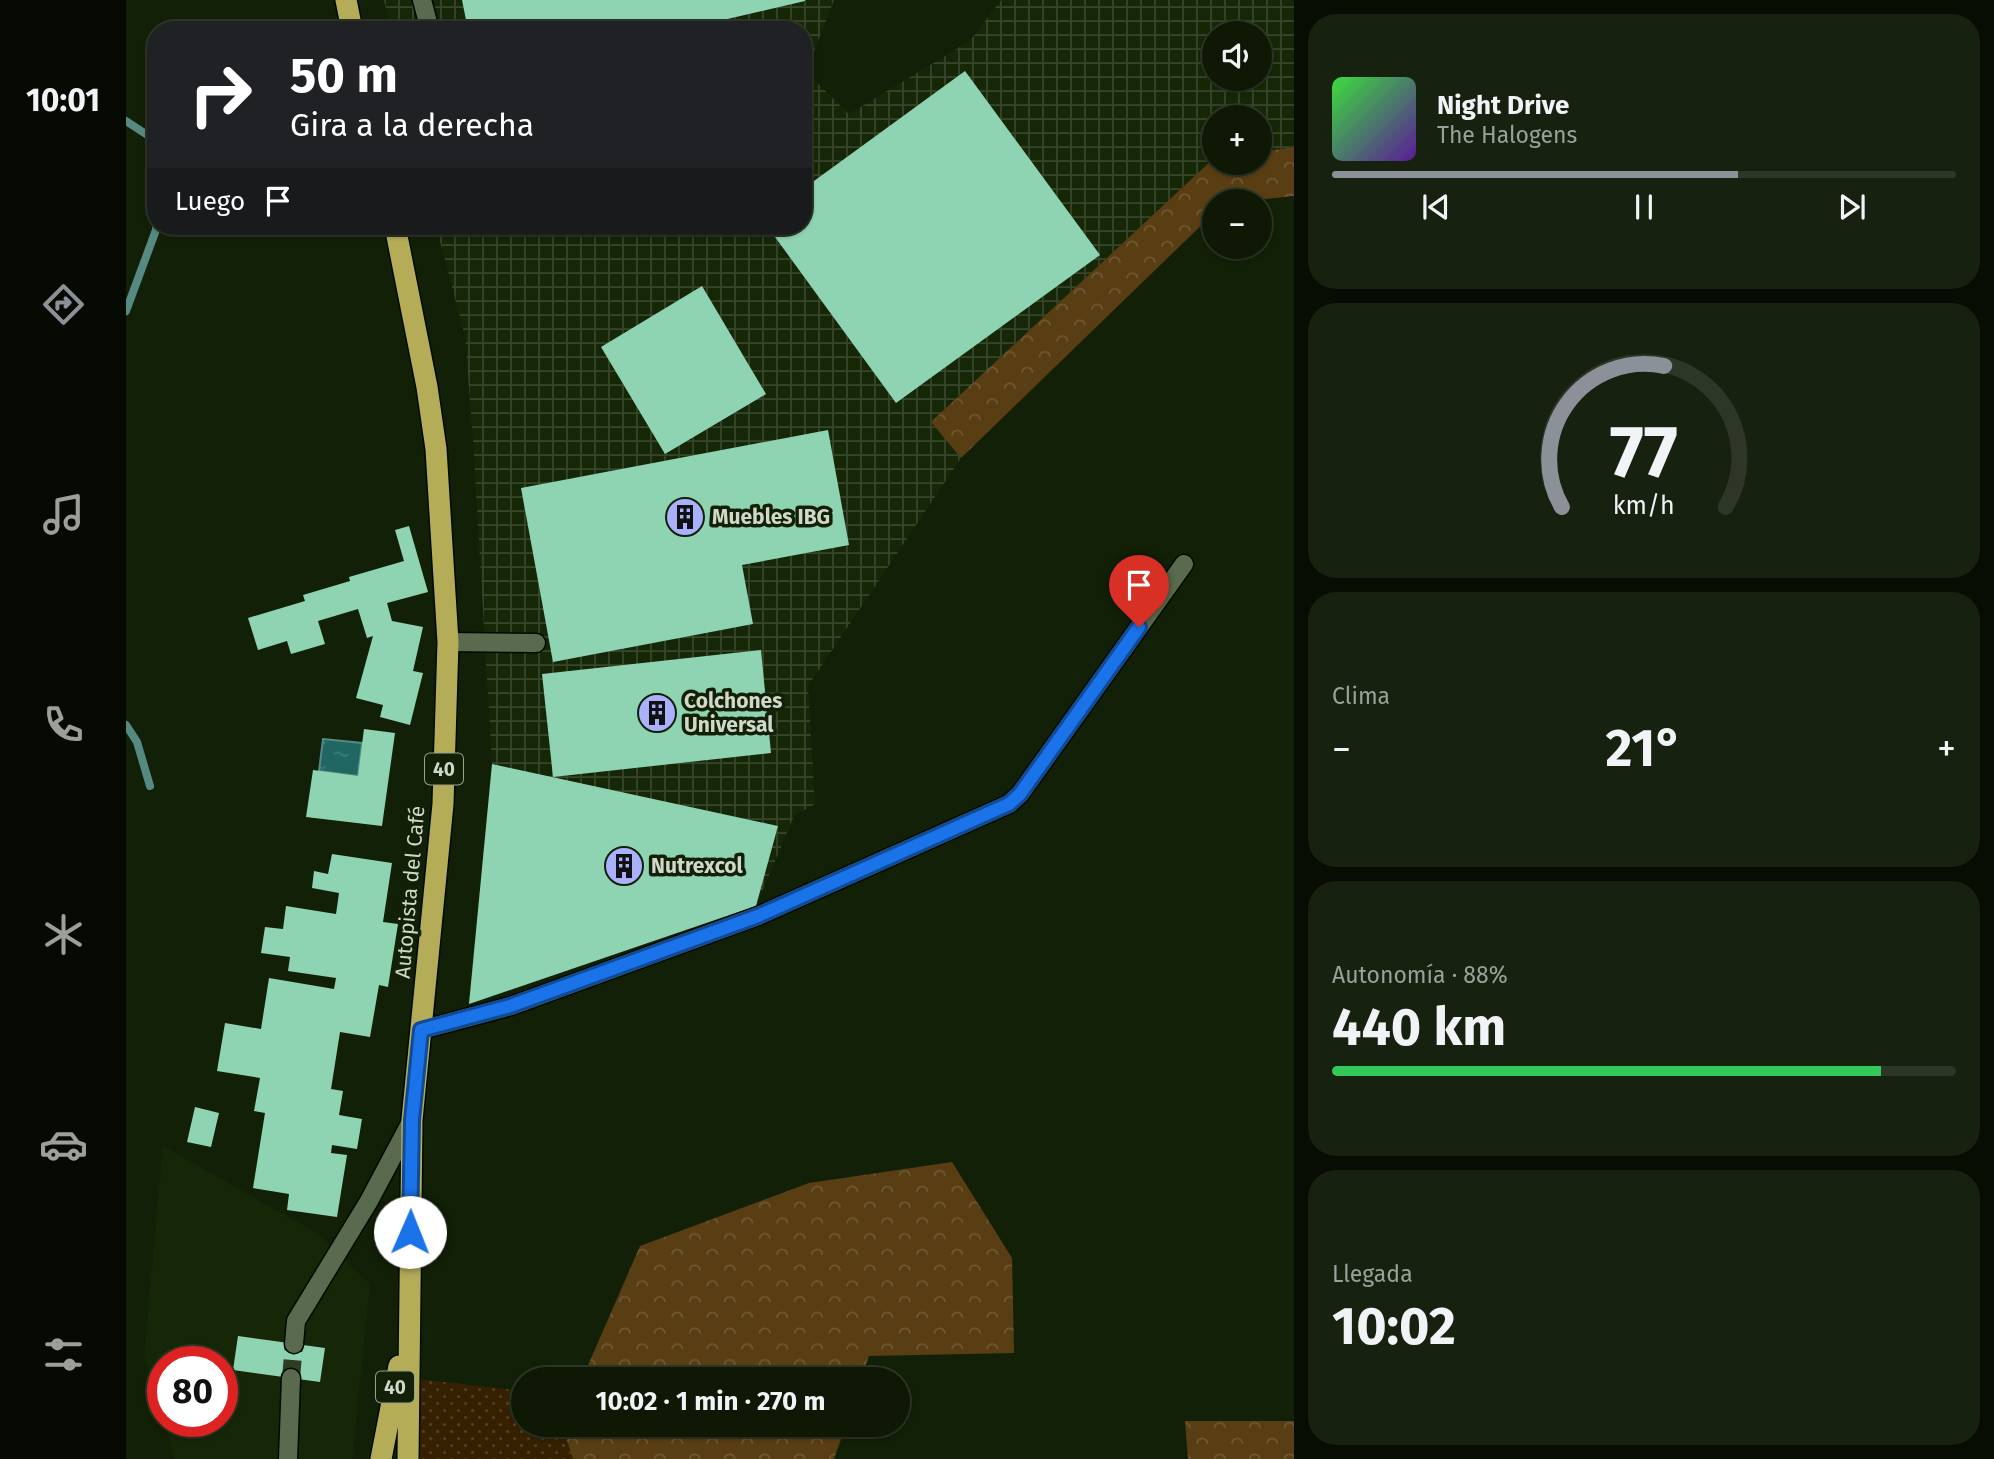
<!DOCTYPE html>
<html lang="es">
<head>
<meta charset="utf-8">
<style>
	body { margin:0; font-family:"Fira Sans",sans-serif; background:#17210f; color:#f1f3f6; height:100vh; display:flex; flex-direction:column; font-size:26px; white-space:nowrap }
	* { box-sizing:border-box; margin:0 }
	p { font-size:23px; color:#9ba09a }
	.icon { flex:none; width:38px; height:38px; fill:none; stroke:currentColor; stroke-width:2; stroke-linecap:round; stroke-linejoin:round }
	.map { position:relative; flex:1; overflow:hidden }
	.side { display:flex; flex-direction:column; gap:14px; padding:14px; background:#080d03; width:700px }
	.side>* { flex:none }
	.guide { position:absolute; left:21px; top:21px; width:665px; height:214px; border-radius:28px; box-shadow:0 2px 5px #0004,0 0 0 2px #2e3727; background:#202124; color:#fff; overflow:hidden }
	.fabs { position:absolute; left:1076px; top:21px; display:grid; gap:14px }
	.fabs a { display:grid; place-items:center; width:70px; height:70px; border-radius:50%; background:#0e1805; box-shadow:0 2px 5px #0004,0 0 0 2px #2e3727; font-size:35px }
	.speed { position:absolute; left:21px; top:1346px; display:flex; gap:14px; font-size:35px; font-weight:700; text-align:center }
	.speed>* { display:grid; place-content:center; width:91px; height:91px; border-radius:50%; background:#0e1805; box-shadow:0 2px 5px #0004,0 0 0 2px #2e3727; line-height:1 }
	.speed .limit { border:10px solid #d22; background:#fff; color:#111 }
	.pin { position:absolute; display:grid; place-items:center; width:60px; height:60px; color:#fff; margin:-72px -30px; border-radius:50% 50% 50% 0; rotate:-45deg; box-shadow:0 0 7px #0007 }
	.pin .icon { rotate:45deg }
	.me { position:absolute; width:77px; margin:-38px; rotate:1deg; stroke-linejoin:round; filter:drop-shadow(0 0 5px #0008) }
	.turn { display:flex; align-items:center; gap:24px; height:147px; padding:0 28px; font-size:32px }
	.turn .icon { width:91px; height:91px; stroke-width:2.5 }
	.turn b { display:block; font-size:49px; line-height:60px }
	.then { display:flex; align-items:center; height:66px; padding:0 28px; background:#0003; gap:14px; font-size:26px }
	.big { font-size:52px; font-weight:700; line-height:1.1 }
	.side .widget { flex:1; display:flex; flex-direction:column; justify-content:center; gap:10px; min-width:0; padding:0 24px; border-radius:28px; background:#17210f }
	.side .dial { align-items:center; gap:0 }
	.dial svg { height:182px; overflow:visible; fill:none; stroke:#2e3727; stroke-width:7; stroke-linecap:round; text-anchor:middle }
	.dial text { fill:#f1f3f6; stroke:none }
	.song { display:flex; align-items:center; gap:21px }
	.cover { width:84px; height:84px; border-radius:10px; background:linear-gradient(135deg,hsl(120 70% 55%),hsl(270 70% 35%)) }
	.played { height:7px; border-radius:4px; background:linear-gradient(90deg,#8c9099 65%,#2e3727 65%) }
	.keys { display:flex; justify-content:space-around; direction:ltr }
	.heat { display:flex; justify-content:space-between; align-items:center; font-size:38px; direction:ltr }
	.charge { height:10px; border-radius:5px; background:linear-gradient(90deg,#34c759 88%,#2e3727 0) }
	.trip { position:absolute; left:385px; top:1367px; width:399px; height:70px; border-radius:35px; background:#0e1805; box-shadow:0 2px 5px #0004,0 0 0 2px #2e3727; font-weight:700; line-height:70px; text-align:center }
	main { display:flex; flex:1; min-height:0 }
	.tabs { display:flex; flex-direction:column; width:126px; justify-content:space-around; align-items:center; background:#060a02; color:#9ba09a }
	.tabs .icon { width:49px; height:49px }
	.tabs .selected { color:#8c9099 }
	.tabs b { font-size:32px; color:#f1f3f6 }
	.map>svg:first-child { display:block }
</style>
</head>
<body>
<main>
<nav class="tabs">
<b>10:01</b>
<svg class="icon selected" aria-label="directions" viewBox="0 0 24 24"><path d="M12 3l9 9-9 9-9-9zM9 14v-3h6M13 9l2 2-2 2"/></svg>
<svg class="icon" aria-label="music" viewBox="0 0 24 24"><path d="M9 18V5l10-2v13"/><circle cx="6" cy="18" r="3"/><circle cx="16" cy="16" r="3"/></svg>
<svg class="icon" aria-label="phone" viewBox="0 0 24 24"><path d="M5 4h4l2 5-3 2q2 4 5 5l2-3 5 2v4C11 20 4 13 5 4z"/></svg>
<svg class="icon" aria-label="climate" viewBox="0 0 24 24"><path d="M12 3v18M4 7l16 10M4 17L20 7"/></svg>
<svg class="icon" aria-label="car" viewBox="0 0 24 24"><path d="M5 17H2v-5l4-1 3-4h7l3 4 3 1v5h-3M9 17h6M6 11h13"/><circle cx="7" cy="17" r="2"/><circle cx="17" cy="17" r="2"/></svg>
<svg class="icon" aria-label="filters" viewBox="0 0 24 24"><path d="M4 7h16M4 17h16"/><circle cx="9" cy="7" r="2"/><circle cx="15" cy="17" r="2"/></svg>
</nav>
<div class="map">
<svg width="1168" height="1459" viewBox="0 0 1168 1459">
	<defs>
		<pattern id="industrial-grid" width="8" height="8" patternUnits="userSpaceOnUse" patternTransform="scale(1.75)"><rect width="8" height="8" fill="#162707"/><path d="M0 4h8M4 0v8" fill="none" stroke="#37462a"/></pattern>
		<pattern id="grass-dots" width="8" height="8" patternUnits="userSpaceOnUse" patternTransform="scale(1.75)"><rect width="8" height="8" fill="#352000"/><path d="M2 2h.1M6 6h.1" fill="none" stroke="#514024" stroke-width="1.8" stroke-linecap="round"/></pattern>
		<pattern id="forest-crowns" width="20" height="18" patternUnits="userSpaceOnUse" patternTransform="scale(1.75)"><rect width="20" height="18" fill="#593d13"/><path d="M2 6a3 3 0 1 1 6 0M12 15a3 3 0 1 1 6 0" fill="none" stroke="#705834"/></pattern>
		<pattern id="water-ripples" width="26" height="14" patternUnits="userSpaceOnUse" patternTransform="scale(1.75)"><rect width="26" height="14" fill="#206764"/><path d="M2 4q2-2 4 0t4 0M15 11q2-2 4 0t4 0" fill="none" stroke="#3f7c79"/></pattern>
	</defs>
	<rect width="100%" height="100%" fill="#122007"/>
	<path fill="#162707" d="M37 1146 191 1233 244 1284 226 1459H49L38 1421H96V1362H37V1417L18 1356Z"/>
	<path fill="url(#industrial-grid)" fill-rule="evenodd" d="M258 0H708L680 72 723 114 844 41 875 0H1168V147L1134 152V117H1088V158L805 422 835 458 682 686 689 804 668 816 630 906 343 1004 366 764 347 439 339 336 310 226H677V30H265ZM1088 33H1134V79H1088Z"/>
	<path fill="url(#grass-dots)" d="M292 1379 397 1391V1424L436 1425 447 1459H293Z"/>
	<path fill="url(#forest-crowns)" d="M1168 147V196L1121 201H1088V213L835 458 805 422 1088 158V163H1134V152Z
		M826 1162 886 1258 888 1353 743 1356 735 1379H456L514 1246 683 1183Z
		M1059 1421H1168V1459H1062Z
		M436 1425V1424L720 1425 708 1459H447Z"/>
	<path fill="url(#water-ripples)" stroke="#558982" stroke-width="2" d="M197 739 236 743 232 776 193 771Z"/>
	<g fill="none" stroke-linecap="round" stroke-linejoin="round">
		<path stroke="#558982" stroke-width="8" d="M0 121 29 140 30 189
			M0 311 30 230V226
			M0 725 11 742 24 786"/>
	</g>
	<path fill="#8fd4b2" d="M336 0H679V1L554 30H342Z
		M839 71 974 255 770 403 641 226H677V189Z
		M576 286 640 394 539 454 475 347Z
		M702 430 723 545 616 565 627 624 427 662 395 488Z
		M283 526 302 592 261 603 266 621 297 627 287 671 297 673 284 725 254 717 257 705 230 698 247 636 241 638 232 609 192 621 199 644 165 654 161 641 132 650 122 618 179 601 177 595 224 581 223 577 278 561 269 530Z
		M635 650 645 753 427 777 416 674Z
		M238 729 269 733 256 826 180 817 187 770 232 776Z
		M366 764 652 826 630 906 343 1004Z
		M206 854 266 863 257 922 272 924 262 987 253 985 244 1037 214 1032 205 1089 217 1091 213 1115 236 1119 231 1149 206 1145 205 1153 221 1155 211 1217 161 1210 163 1194 127 1188 139 1113 128 1111 134 1078 91 1071 99 1023 135 1029 143 978 208 989 210 978 162 971 164 957 135 953 139 927 157 929 160 906 210 914 213 893 186 888 188 871 202 874Z
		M69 1107 93 1113 85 1147 61 1142Z
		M112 1336 199 1348 194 1382 107 1370Z"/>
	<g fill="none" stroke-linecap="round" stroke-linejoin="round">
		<path stroke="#2e3c24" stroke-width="18" stroke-dasharray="18 9" stroke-linecap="butt" d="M165 1378 168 1344"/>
		<defs>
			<path id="minor" d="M296 0 304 30
				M322 642 410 643
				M295 1030 385 1006 632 916 883 804 894 794 1058 564
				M168 1344 170 1321 243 1201 286 1120
				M162 1459 165 1378"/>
			<path id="highway" d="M220 0 226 30
				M269 226 301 387 310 449 322 642 317 804 286 1120 282 1459
				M255 1459 273 1366"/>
		</defs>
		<use href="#minor" stroke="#010a00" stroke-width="21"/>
		<use href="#highway" stroke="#010a00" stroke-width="24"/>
		<use href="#minor" stroke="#596a4e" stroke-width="18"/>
		<use href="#highway" stroke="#b5ac58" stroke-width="21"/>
	</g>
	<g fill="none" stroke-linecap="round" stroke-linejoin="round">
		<defs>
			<path id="route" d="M284 1232 286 1120 295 1030 384 1006 632 916 883 804 894 794 1013 627"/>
		</defs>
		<use href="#route" stroke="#114b97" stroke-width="18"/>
		<use href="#route" stroke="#1a73e8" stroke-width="12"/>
	</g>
	<defs>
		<symbol id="building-disc" viewBox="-11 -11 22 22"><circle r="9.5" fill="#a9b0fc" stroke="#122007"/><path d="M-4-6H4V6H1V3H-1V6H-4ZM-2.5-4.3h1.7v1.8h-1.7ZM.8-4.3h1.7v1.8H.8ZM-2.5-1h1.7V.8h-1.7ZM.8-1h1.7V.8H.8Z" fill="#111"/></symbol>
	</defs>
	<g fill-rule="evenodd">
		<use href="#building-disc" x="537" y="495" width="44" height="44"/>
		<use href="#building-disc" x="509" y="691" width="44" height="44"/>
		<use href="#building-disc" x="476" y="844" width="44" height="44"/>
	</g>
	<g text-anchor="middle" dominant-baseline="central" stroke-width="7" stroke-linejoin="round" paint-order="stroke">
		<g fill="#122007" stroke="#97a28f" stroke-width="2">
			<rect x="299" y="753.5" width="38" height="31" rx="5"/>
			<rect x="250" y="1371.5" width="38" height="31" rx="5"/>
		</g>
		<g font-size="19" font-weight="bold" fill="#d0d9c9">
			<text x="318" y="769">40</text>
			<text x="269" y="1387">40</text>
		</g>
		<g font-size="21" font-weight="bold" fill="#d0d9c9" stroke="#122007" text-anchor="start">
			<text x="586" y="517">Muebles IBG</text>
			<text x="558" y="701">Colchones<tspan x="558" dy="24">Universal</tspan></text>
			<text x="525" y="866">Nutrexcol</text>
		</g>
		<g font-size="21" fill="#d0d9c9" stroke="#122007">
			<text transform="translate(284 892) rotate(-85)">Autopista del Café</text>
		</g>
	</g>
</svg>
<div class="fabs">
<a><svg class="icon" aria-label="sound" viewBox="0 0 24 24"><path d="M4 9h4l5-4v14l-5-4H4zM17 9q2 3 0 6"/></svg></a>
<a>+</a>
<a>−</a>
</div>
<div class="speed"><div class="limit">80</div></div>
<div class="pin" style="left:1013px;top:627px;background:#d93025"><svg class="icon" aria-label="arrive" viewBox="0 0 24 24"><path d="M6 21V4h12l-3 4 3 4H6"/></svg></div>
<svg class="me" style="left:284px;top:1232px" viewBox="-20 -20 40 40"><circle r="19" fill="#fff"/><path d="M0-13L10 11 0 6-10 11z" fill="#1a73e8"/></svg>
<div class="trip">10:02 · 1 min · 270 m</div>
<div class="guide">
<div class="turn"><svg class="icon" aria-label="right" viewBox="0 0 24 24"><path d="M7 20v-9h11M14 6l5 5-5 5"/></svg><div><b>50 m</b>Gira a la derecha</div></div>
<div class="then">Luego<svg class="icon" aria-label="arrive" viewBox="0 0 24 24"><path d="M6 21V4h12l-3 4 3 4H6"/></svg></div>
</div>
</div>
<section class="side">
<div class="widget">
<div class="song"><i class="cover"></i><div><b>Night Drive</b><p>The Halogens</p></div></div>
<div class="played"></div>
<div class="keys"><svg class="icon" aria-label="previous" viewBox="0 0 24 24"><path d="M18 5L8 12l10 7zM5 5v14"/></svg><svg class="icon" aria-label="pause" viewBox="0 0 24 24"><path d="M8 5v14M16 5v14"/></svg><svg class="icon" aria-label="next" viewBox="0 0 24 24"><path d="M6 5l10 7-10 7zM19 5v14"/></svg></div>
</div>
<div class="widget dial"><svg viewBox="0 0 100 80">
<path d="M14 69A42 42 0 1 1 86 69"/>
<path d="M14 69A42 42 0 0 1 59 7" stroke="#8c9099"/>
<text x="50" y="56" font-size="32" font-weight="700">77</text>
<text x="50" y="72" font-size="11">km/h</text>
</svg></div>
<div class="widget"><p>Clima</p>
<div class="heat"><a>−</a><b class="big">21°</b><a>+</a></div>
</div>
<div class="widget"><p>Autonomía · 88%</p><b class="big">440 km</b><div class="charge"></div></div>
<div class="widget"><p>Llegada</p><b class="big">10:02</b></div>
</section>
</main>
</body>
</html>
